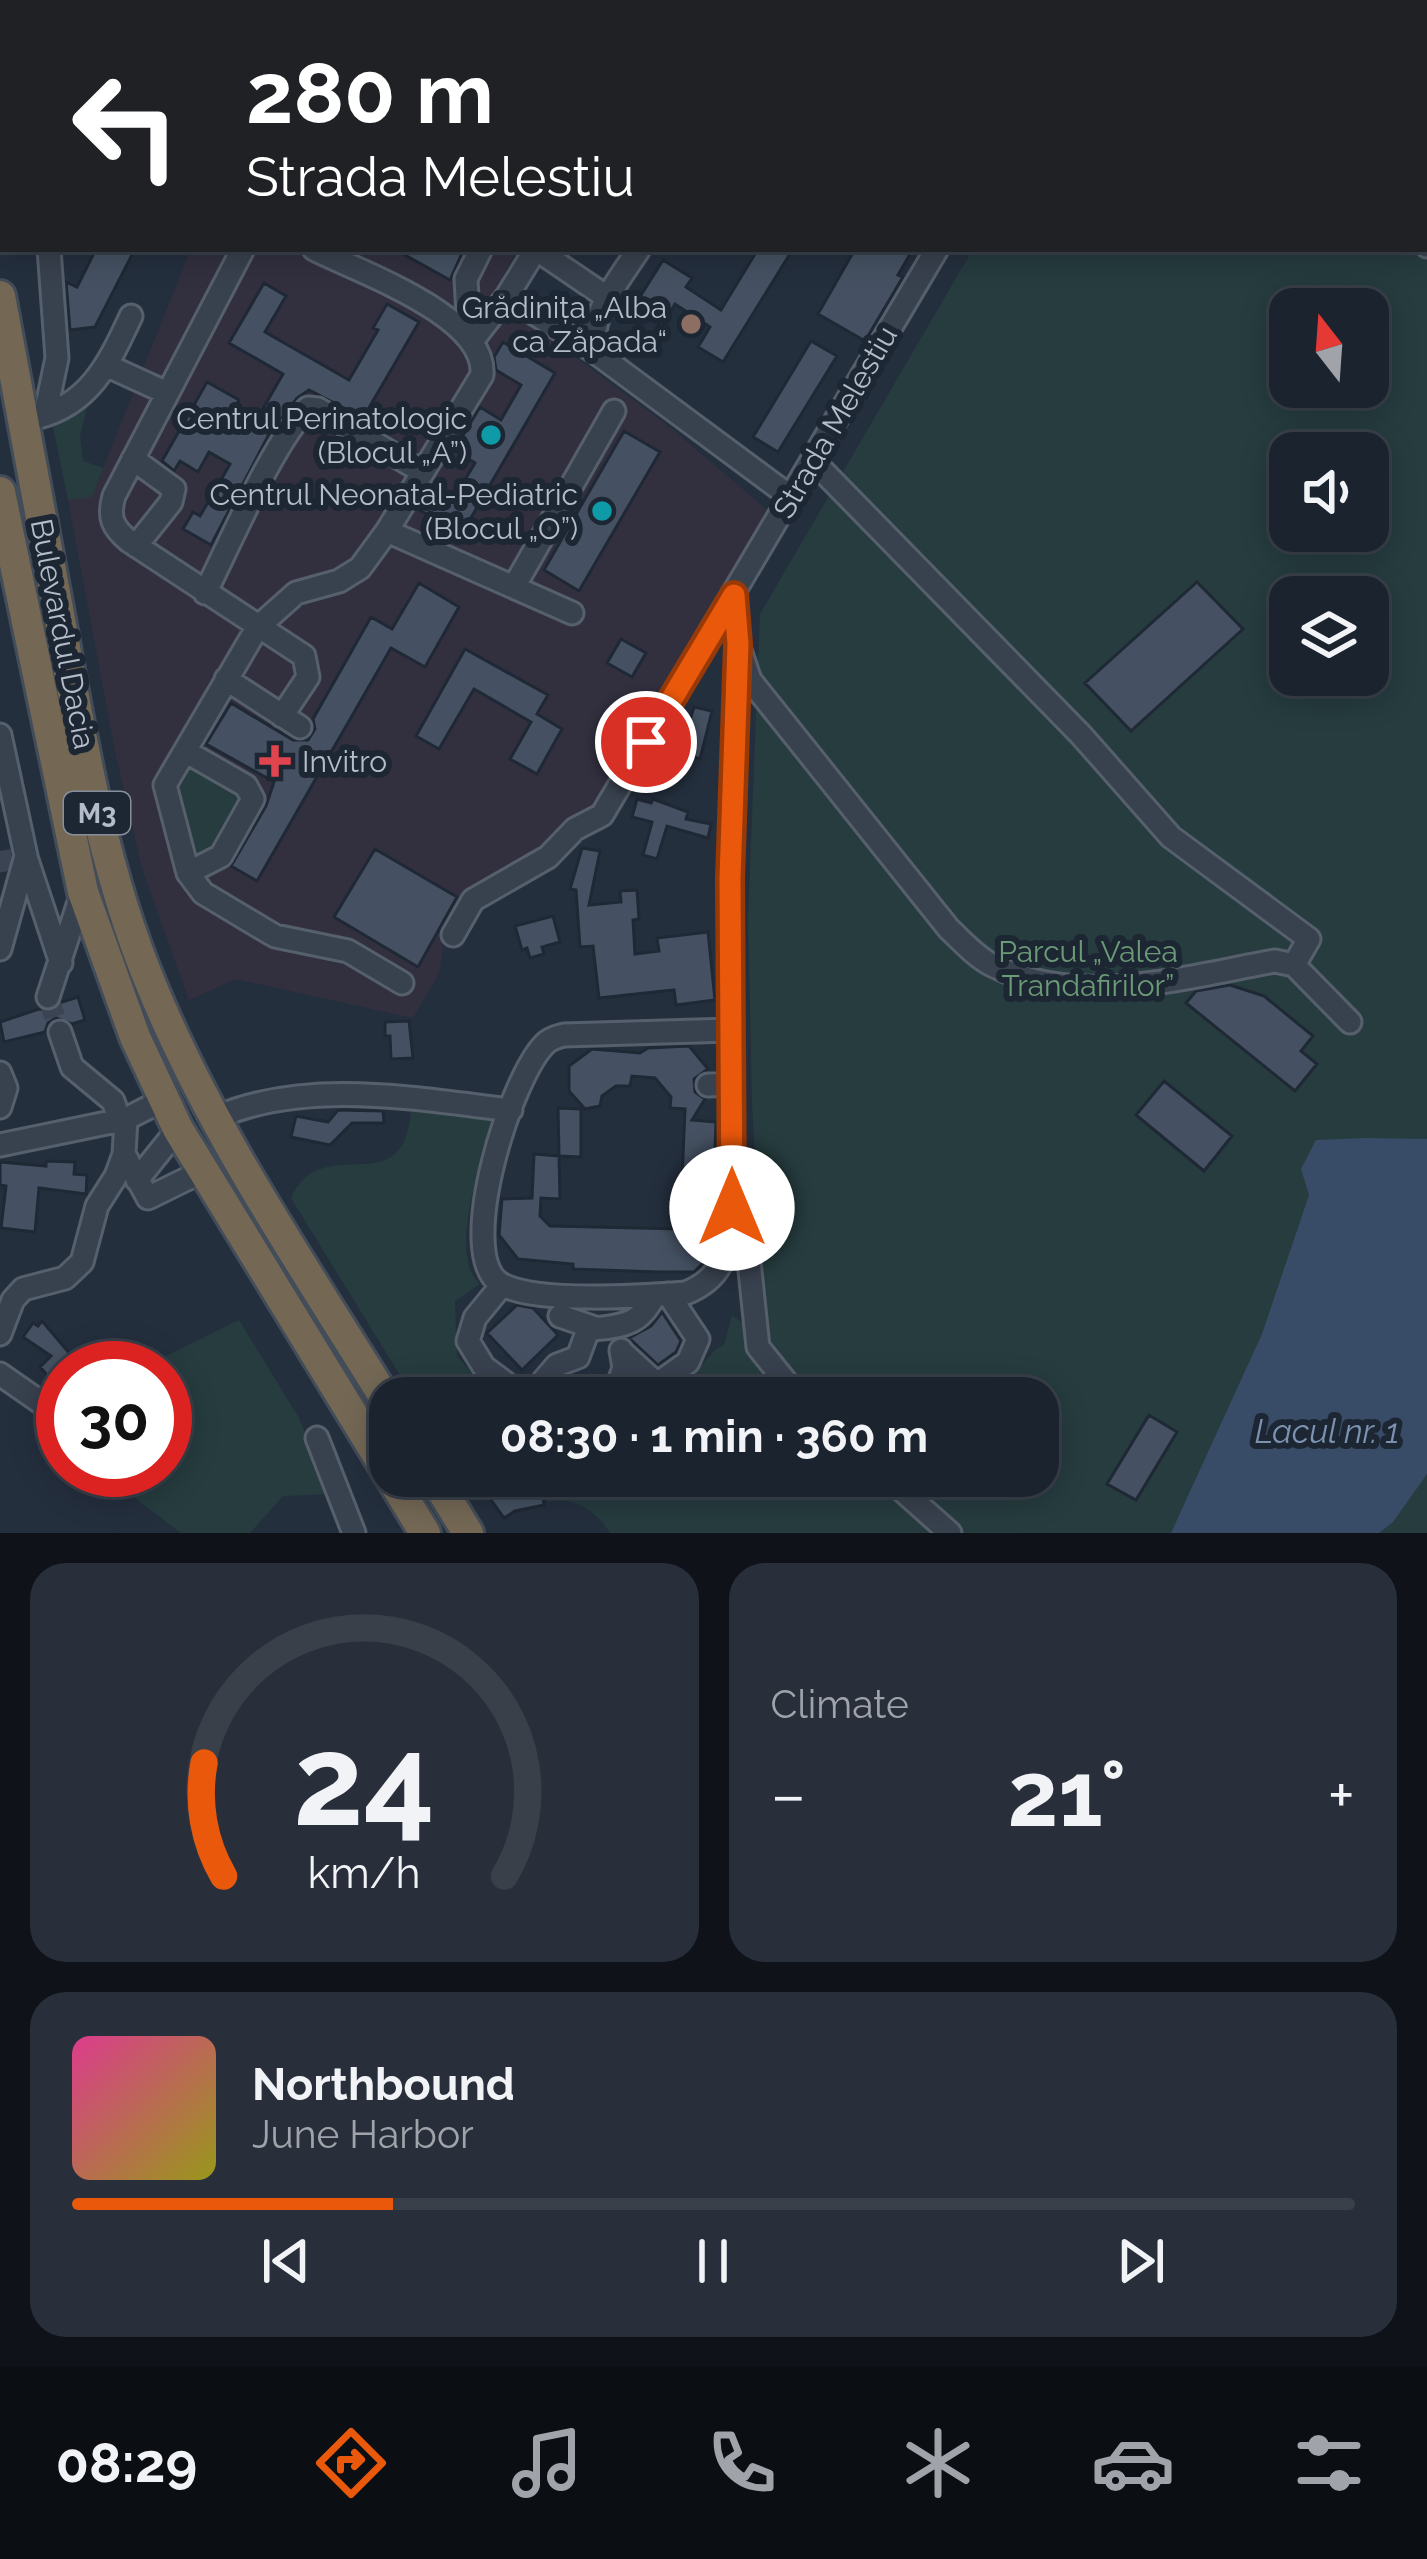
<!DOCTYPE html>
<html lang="en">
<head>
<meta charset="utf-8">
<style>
	body { margin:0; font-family:Raleway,sans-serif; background:#282f3a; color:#f1f3f6; height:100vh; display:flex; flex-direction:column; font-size:45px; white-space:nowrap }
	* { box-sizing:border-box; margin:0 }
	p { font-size:39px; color:#a0a4aa }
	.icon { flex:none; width:66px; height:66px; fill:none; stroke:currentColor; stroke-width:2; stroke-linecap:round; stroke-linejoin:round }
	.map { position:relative; height:1533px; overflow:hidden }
	.drawer { display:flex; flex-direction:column; gap:30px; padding:30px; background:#0f1319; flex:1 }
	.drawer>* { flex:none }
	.banner { position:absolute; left:0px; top:0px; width:1428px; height:252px; box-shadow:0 6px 30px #0003,0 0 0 3px #39404a; background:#202124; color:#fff; overflow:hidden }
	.needle { width:78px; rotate:343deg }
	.controls { position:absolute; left:1269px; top:288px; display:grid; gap:24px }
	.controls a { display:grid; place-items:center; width:120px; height:120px; border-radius:24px; background:#1b232e; box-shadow:0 6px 30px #0003,0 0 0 3px #39404a; font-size:60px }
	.speed { position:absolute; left:36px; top:1341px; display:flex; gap:24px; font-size:60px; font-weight:700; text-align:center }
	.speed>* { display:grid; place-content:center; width:156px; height:156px; border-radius:50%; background:#1b232e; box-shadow:0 6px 30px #0003,0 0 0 3px #39404a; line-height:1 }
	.speed .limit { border:18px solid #d22; background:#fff; color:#111 }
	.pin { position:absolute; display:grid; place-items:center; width:102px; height:102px; color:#fff; margin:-51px; border:6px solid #fff; border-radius:50%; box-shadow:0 3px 12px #0007 }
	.me { position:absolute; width:132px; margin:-66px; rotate:0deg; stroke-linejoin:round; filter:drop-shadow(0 0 9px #0008) }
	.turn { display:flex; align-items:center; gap:42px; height:252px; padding:0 48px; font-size:54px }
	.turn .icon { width:156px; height:156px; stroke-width:2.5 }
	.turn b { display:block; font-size:84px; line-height:102px }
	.big { font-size:90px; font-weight:700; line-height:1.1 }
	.drawer .tile { flex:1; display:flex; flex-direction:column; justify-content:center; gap:18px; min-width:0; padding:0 42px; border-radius:36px; background:#282f3a }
	.drawer .dial { align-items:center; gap:0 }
	.dial svg { height:312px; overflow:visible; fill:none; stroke:#39404a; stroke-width:7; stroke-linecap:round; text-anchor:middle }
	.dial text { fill:#f1f3f6; stroke:none }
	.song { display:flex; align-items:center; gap:36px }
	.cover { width:144px; height:144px; border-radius:18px; background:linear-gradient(135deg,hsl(330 70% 55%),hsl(60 70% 35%)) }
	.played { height:12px; border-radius:6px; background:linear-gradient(90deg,#ea580c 25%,#39404a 25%) }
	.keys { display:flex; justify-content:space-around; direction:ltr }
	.heat { display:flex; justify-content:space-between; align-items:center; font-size:66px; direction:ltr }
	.drawer .tiles { flex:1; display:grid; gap:30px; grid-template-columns:1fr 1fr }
	.tile:last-child { grid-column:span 2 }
	.trip { position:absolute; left:369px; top:1377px; width:690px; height:120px; border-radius:36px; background:#1b232e; box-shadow:0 6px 30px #0003,0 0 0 3px #39404a; font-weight:700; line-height:120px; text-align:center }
	.menu { display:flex; height:192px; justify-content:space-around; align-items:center; background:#0b0e12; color:#a0a4aa }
	.menu .icon { width:84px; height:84px }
	.menu .current { color:#ea580c }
	.menu b { font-size:54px; color:#f1f3f6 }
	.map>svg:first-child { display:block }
</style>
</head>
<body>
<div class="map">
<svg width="1427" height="1533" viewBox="0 0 1427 1533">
	<rect width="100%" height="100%" fill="#242f3e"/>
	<path fill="#32303f" d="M191 249H518L492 295 671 428 767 510 592 811 588 810 541 854 467 898 441 942 443 950 439 973 413 1018 236 979 189 1000 142 868 115 751 68 500 92 496Z"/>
	<path fill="#263c3f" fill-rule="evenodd" d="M1118 0H1427V1533H610C595 1510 574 1496 547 1502L543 1476H1038V1398H672L715 1350 724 1345 732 1315 744 1324 751 1353 766 1352 752 1104 748 919 760 614 973 249H1425V3H1117ZM1290 309H1368V387H1290ZM1290 453H1368V531H1290ZM1290 597H1368V675H1290Z
		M90 396 80 436 83 461 103 468 92 497 68 500 52 422Z
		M193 765 240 791 244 801 212 856 189 859 171 790 184 766Z
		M287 1105 416 1106 494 1113C498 1129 488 1143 483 1158 472 1189 453 1261 480 1284L455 1301 457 1356 483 1386 516 1398H414L291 1198C323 1128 403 1207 411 1111Z
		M239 1320 299 1418 331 1494 283 1496 250 1533H181L98 1470H165V1368H151L168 1355Z"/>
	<path fill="#394c67" d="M1365 1138 1427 1139V1474L1393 1522 1379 1533H1171L1262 1334 1309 1195 1301 1169 1316 1140Z"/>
	<path fill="#455162" stroke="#1f2835" stroke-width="3" d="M96 249H135L95 327 70 330 66 282 77 287Z
		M394 249H464L450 280Z
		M758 249H793L723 362 698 347 710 327 675 304 662 326 633 308 663 260 692 278 686 287 721 310Z
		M855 249H913L898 275 903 277 865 341 818 314Z
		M264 283 286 296 265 332 349 380 378 330 373 328 387 304 419 322 363 418 309 390 297 398 268 436 211 545 183 529 193 512 200 516 230 464 209 452 198 472 180 461 174 471 162 461 207 382 239 400 232 412 254 424 283 374 229 343Z
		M811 341 837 356 778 452 753 437Z
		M503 342 555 373 461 535 418 509 432 486 454 498 475 463 454 450 480 407 501 420 521 385 496 370 494 357Z
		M624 431 660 452 579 591 544 570Z
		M1197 582 1243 629 1131 731 1085 683Z
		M419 583 459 607 425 667 391 648 257 881 231 866 266 806 274 782 206 744 231 703 293 740H308L315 729 313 719 371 617 392 629Z
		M621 639 646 653 632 677 607 663Z
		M465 649 548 695 537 714 562 729 537 774 510 759 531 722 474 689 439 749 416 736Z
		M694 707 712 711 700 759 684 754 687 745 669 732 679 715 689 723Z
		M637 799 651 803 653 799 688 812 686 819 711 824 708 838 667 826 657 859 643 855 652 822 632 817Z
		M582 848 600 851 589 905 621 902 620 891 637 890 639 919 633 920 635 954 659 951 657 938 708 932 715 1000 676 1005 674 990 599 998 593 946 580 947 576 890 570 889Z
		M375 849 457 897 418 967 334 917Z
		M553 916 560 942 542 947 544 954 530 958 527 948 522 950 515 926Z
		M1230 985 1264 996 1313 1036 1301 1051 1317 1064 1295 1091 1186 1003 1196 991Z
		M78 997 85 1020 72 1024 56 1018 48 1023 45 1032 4 1042 0 1022 39 1009 52 1011 62 1002Z
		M409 1021 413 1058 391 1059 390 1036H385V1022Z
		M689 1046 708 1069 694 1079 695 1092 705 1099 692 1120 716 1122 713 1213H716L711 1247 704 1262 694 1272H659L573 1269V1264L518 1259 499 1235 502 1199 532 1198 534 1154 559 1156 560 1199 541 1198 540 1216 550 1226 680 1229 685 1109 670 1108 671 1097 655 1078 632 1076 630 1086H616L602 1096 600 1106 585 1109 569 1091V1066L592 1049 640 1053 648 1048Z
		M1164 1081 1232 1136 1204 1171 1136 1115Z
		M558 1108 581 1109V1157L559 1156Z
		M338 1110 383 1111 384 1123H352L330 1145 291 1137 296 1116 328 1122Z
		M46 1161 75 1162 74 1174 87 1175 86 1194 39 1188 35 1232 1 1228 6 1186 0 1185V1162L46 1166Z
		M517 1305 533 1308 558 1335 522 1370 487 1333Z
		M662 1312 681 1341 676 1352 658 1365 629 1338 651 1326Z
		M42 1321 82 1368H63V1378L56 1385 40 1367 51 1356 23 1337 33 1323 38 1326Z
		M1149 1415 1177 1432 1136 1500 1107 1484Z
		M498 1476 541 1481 544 1505 515 1511 504 1518 489 1497 498 1488Z"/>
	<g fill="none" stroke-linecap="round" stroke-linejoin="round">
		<path stroke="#3a4453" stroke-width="21" stroke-dasharray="21 10" stroke-linecap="butt" d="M0 851 4 872
			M48 997 60 1032"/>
		<defs>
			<path id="minor" d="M673 0 675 3
				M838 0 846 3
				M998 0 1004 3
				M1194 0 1197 3
				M1223 0 1226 3
				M455 3 457 0
				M918 3 923 0
				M1081 3 1083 0
				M0 94 3 103
				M1425 214 1427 216
				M1425 244 1427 246
				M243 249 114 496C108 517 112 527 129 541L304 656 308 677 282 716
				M536 249 608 298
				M507 296 536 249
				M462 331 468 315 466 279 481 249
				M472 341 507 296 595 352 792 498
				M595 352C588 315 620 279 639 249
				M108 366 167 393
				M45 415 57 358 49 249
				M35 418C90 405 109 363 131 316
				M133 459 174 489 171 502 136 546
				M387 531 572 613
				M515 585 614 411
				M205 593C228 548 275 438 308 408L318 409 421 471
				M734 596 738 644 730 878 732 1208 749 1261 758 1347 799 1398
				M738 644 750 680 949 929C962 941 976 957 992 965 1078 1009 1185 977 1275 961L1294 965 1309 939 1171 837 1081 735 813 461
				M226 679 300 727
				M0 735 26 856 0 949
				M185 751 246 786 253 799 221 856 188 873 165 785 257 628 296 593 339 581 360 568 387 531 482 375C487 315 358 272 314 249
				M26 857 61 963
				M188 873 203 893 275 936 348 951 402 983
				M453 935 473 900 548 857 575 829 602 815 937 249
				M1294 965 1350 1022
				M48 997 82 893
				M731 1030 564 1035C557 1037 552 1038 547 1042 512 1072 453 1256 501 1284 536 1304 645 1296 686 1293 725 1277 727 1252 731 1214
				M60 1032 72 1067 113 1101 120 1121
				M0 1073 6 1088 0 1107
				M708 1085 732 1084
				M215 1118C306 1078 417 1099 511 1110
				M0 1145 126 1119 163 1100
				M124 1154 148 1198 203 1171
				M137 1180 178 1129
				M502 1285 475 1318 468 1341 484 1367 508 1385
				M560 1316 595 1328
				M0 1334 13 1300 23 1289 65 1278 82 1262 97 1206 116 1176 124 1154 126 1119
				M621 1351 657 1384 688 1362 698 1339 668 1294
				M0 1374 63 1418
				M561 1398 544 1380 557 1365 578 1357 588 1330C620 1325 638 1328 654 1296
				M613 1398 624 1368 621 1350
				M317 1438 354 1533
				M886 1476 950 1533"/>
			<path id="highway" d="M0 296C20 409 42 522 63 636 84 755 105 875 152 987 213 1135 306 1270 390 1406
				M0 492 83 892 135 1037 178 1129 425 1533
				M433 1476 468 1533"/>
		</defs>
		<use href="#minor" stroke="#565f6c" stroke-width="27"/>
		<use href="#highway" stroke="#434c59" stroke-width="36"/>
		<use href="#minor" stroke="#38414e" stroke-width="21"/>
		<use href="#highway" stroke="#746855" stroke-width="30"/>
	</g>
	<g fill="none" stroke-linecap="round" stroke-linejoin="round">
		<defs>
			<path id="route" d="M646 742 734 595 738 644 730 878 732 1208"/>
		</defs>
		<use href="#route" stroke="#983908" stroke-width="30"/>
		<use href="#route" stroke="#ea580c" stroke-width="21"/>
	</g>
	<circle fill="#8d6e63" stroke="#1d2633" stroke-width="4.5" cx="691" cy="324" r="12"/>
	<g fill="#0f9aa8" stroke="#1d2633" stroke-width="4.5">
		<circle cx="491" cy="435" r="12"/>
		<circle cx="602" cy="511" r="12"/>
	</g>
	<path fill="#e0444e" stroke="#1d2633" stroke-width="4.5" d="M269 743h12v12h12v12h-12v12h-12v-12h-12v-12h12z"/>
	<g text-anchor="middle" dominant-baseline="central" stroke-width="12" stroke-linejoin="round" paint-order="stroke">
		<rect fill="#1d2633" stroke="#878f9c" stroke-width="3" x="64" y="792" width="66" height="42" rx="9"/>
		<g font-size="27" font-weight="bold" fill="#b4bcc9">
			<text x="97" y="813">M3</text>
		</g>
		<g font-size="30" fill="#b4bcc9" stroke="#1d2633" text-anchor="end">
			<text x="667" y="307">Grădinița „Alba<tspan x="667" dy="34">ca Zăpada“</tspan></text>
			<text x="467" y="418">Centrul Perinatologic<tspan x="467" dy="34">(Blocul „A”)</tspan></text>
			<text x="578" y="494">Centrul Neonatal-Pediatric<tspan x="578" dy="34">(Blocul „O”)</tspan></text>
			<text x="302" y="761" text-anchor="start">Invitro</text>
		</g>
		<g font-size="30" fill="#b4bcc9" stroke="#1d2633">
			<text transform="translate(835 422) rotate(-60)">Strada Melestiu</text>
			<text transform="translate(63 634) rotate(79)">Bulevardul Dacia</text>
		</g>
		<g font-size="30" fill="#6b9a76" stroke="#1d2633">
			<text x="1088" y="951">Parcul „Valea<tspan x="1088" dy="34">Trandafirilor”</tspan></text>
		</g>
		<g font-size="33" font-style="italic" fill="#7c92b1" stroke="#1d2633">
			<text x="1327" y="1431">Lacul nr. 1</text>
		</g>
	</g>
</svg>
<div class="controls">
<a><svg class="needle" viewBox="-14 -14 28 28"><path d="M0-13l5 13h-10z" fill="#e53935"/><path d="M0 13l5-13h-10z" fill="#a0a4aa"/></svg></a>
<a><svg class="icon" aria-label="sound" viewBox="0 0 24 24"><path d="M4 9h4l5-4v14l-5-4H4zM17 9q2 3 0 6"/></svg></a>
<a><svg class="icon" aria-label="layers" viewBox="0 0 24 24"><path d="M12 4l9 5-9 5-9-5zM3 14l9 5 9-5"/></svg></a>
</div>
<div class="speed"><div class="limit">30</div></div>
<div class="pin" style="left:646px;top:742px;background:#d93025"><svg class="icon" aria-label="arrive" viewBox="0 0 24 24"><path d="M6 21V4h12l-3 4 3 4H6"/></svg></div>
<svg class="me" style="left:732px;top:1208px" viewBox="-20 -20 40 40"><circle r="19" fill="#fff"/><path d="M0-13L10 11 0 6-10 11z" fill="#ea580c"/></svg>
<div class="trip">08:30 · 1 min · 360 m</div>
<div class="banner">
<div class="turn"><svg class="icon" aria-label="left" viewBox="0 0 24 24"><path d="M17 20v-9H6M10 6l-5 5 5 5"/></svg><div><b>280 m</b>Strada Melestiu</div></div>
</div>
</div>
<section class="drawer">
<div class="tiles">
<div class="tile dial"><svg viewBox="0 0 100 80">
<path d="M14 69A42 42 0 1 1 86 69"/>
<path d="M14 69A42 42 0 0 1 9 40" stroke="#ea580c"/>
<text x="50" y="56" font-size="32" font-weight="700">24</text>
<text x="50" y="72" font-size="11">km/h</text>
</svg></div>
<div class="tile"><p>Climate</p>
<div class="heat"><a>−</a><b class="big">21°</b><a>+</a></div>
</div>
<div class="tile">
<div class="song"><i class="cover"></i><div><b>Northbound</b><p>June Harbor</p></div></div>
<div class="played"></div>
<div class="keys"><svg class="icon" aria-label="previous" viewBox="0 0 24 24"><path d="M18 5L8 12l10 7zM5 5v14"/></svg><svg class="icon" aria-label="pause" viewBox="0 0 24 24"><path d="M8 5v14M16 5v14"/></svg><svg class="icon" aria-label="next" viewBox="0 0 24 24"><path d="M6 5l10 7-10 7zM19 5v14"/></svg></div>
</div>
</div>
</section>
<nav class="menu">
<b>08:29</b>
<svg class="icon current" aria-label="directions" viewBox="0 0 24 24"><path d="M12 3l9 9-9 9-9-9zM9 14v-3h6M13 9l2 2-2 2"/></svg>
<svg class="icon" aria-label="music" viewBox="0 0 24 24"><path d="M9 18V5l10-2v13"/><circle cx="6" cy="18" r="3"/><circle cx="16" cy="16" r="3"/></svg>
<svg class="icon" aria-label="phone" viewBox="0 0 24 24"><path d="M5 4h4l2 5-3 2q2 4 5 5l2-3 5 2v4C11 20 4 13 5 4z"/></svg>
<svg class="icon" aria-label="climate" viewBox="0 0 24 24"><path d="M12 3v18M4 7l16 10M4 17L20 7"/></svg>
<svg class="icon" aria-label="car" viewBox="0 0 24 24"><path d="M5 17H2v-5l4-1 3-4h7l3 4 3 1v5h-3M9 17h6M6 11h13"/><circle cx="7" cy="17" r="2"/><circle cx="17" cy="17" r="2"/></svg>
<svg class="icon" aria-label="filters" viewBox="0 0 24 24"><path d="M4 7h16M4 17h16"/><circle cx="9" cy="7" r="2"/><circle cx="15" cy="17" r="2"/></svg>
</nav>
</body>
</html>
